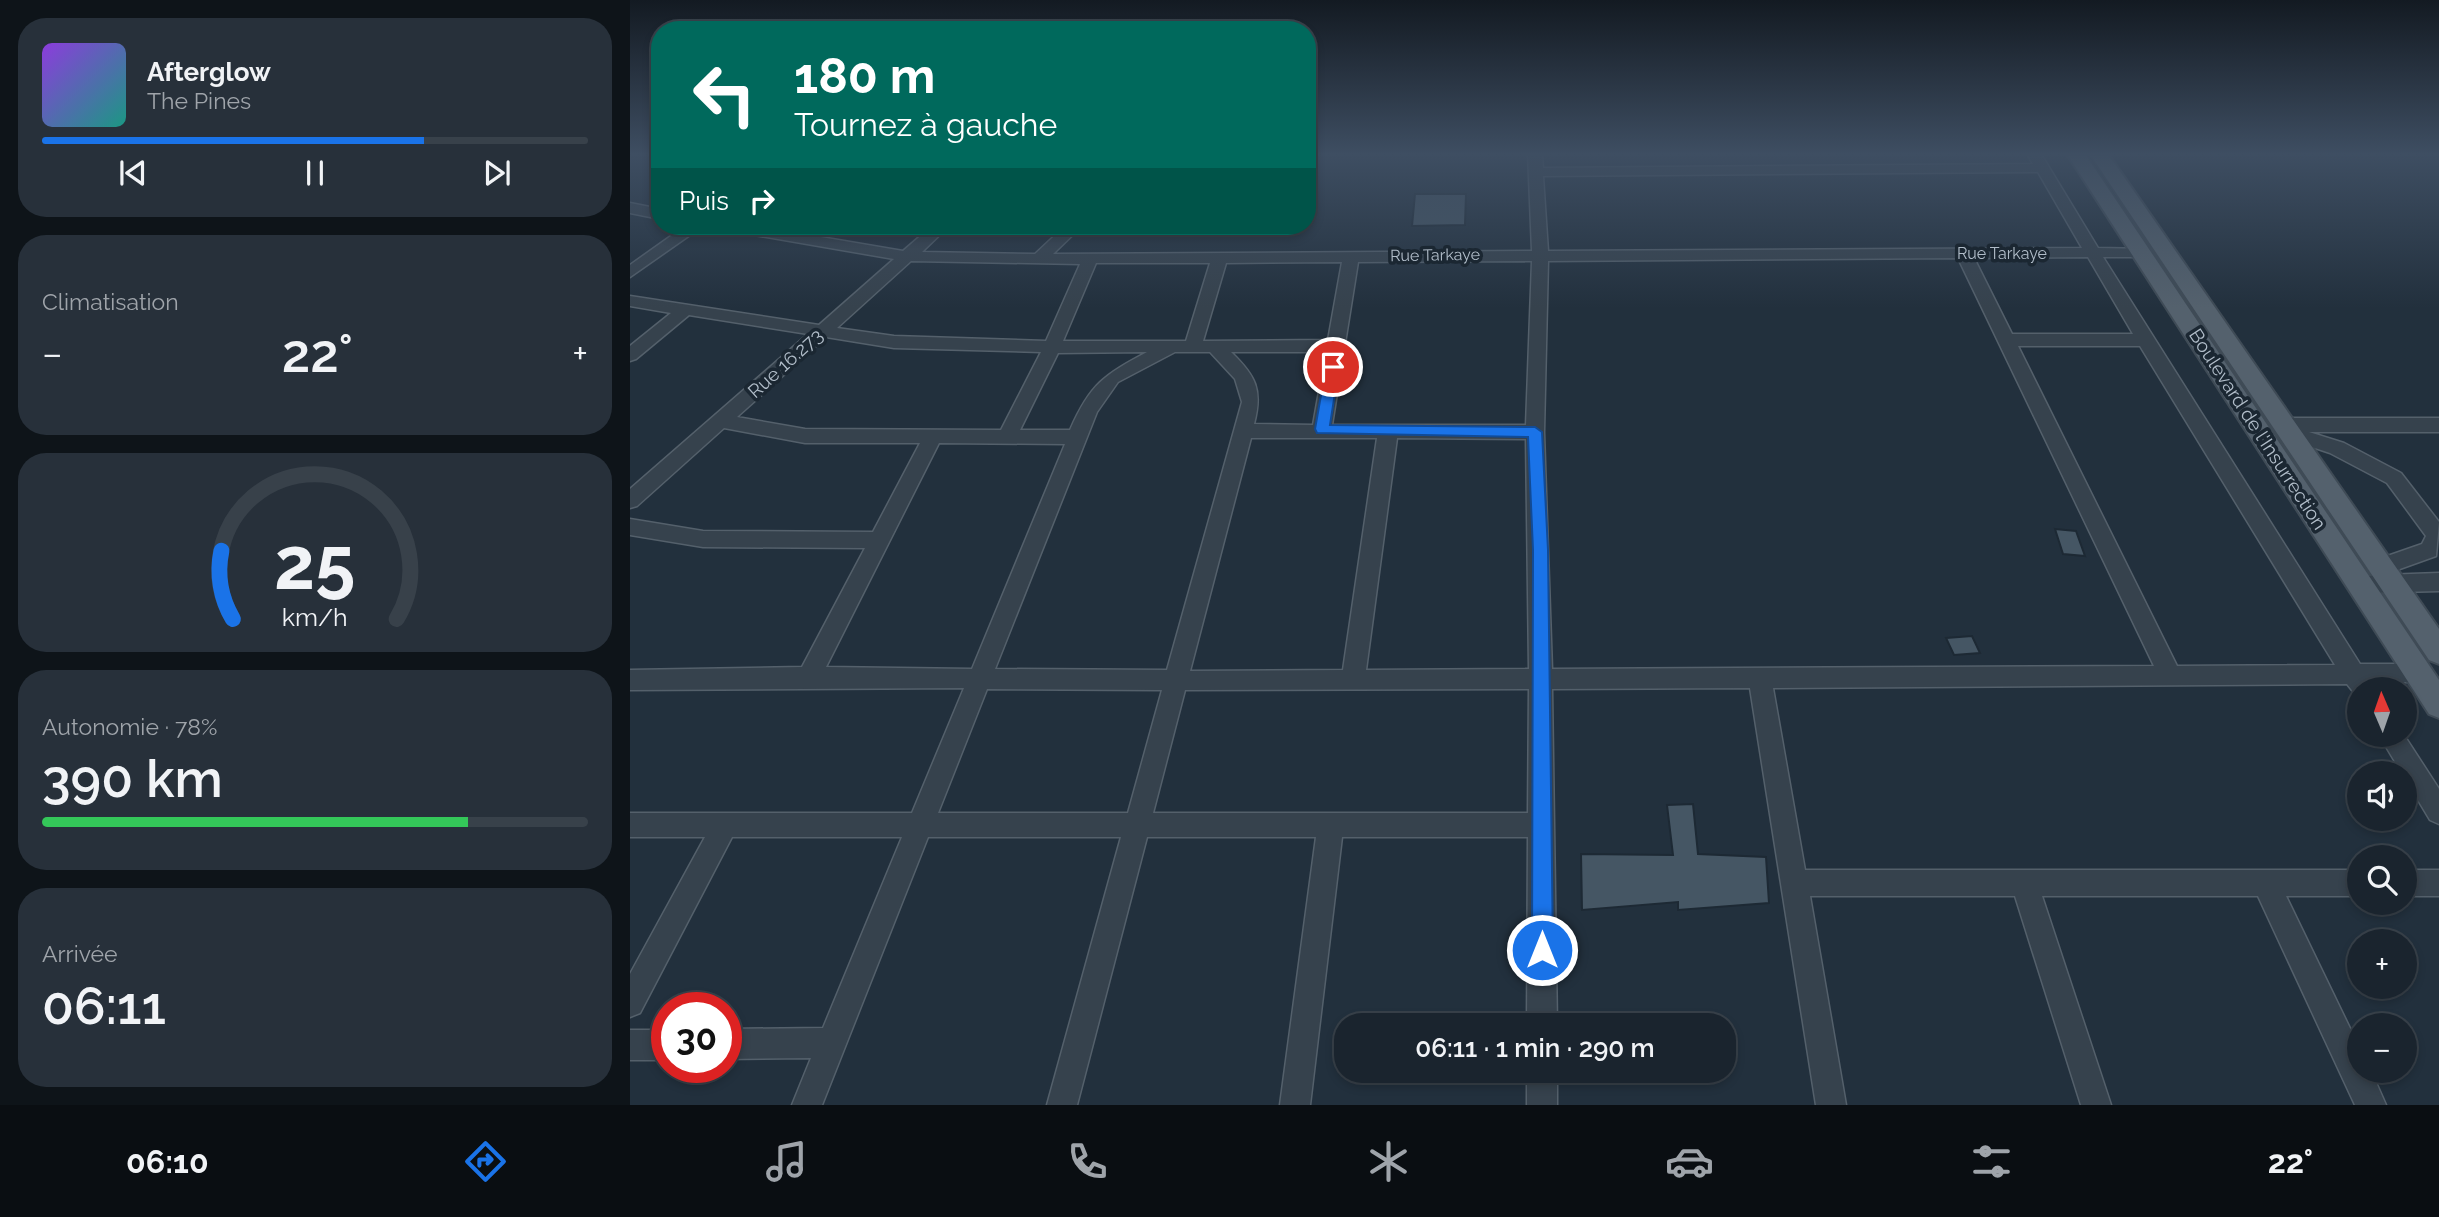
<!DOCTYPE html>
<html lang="fr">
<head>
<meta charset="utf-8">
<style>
	body { margin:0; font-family:Raleway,sans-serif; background:#27303a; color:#f1f3f6; height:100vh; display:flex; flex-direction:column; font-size:26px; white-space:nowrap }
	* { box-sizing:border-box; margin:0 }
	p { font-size:23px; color:#9fa4aa }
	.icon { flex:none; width:38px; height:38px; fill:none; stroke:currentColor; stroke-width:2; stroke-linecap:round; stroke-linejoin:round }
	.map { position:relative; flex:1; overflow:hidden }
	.drawer { display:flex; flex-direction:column; gap:18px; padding:18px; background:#0e1419; width:630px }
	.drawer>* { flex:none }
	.banner { position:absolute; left:21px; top:21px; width:665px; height:214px; border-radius:28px; box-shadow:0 4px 10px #0003,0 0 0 2px #38414a; background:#00695c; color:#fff; overflow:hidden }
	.needle { width:46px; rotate:358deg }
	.controls { position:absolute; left:1717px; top:677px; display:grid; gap:14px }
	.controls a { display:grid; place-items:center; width:70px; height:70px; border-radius:50%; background:#1a242e; box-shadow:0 4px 10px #0003,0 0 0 2px #38414a; font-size:35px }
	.speed { position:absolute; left:21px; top:992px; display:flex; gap:14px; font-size:35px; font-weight:700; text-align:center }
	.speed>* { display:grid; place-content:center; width:91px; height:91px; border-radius:50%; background:#1a242e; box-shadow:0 4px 10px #0003,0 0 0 2px #38414a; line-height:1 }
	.speed .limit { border:10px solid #d22; background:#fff; color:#111 }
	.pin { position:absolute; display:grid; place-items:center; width:60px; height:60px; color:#fff; margin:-30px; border:4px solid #fff; border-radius:50%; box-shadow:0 2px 7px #0007 }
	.me { position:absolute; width:77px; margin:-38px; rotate:0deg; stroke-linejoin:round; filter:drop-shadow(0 0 5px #0008) }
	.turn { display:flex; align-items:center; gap:24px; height:147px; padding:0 28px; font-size:32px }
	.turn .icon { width:91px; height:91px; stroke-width:2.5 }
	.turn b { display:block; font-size:49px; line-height:60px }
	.then { display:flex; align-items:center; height:66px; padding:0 28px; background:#0003; gap:14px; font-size:26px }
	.big { font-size:52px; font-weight:600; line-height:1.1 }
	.drawer .widget { flex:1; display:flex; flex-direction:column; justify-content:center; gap:10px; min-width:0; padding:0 24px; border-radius:28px; background:#27303a }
	.drawer .dial { align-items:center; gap:0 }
	.dial svg { height:182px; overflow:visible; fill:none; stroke:#38414a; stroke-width:7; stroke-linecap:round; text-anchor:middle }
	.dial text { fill:#f1f3f6; stroke:none }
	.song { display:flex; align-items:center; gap:21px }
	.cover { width:84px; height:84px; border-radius:10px; background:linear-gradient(135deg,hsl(270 70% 55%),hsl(170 70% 35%)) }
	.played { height:7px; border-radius:4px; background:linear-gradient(90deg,#1a73e8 70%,#38414a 70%) }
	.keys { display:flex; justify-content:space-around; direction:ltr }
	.heat { display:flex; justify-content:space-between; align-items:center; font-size:38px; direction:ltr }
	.charge { height:10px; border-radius:5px; background:linear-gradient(90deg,#34c759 78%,#38414a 0) }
	.trip { position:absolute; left:704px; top:1013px; width:402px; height:70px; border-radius:28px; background:#1a242e; box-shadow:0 4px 10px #0003,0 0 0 2px #38414a; font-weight:600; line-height:70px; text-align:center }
	.menu { display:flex; height:112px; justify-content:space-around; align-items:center; background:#0a0e12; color:#9fa4aa }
	.menu .icon { width:49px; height:49px }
	.menu .selected { color:#1a73e8 }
	.menu b { font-size:32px; color:#f1f3f6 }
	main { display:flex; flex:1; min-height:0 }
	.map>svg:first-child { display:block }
</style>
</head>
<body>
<main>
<section class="drawer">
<div class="widget">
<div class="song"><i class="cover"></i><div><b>Afterglow</b><p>The Pines</p></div></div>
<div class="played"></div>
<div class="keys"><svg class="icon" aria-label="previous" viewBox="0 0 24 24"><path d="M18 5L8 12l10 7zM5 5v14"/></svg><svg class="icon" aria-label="pause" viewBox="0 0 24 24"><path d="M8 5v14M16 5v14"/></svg><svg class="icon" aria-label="next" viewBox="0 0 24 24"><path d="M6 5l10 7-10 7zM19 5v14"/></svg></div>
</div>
<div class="widget"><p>Climatisation</p>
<div class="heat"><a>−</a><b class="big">22°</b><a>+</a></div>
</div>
<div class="widget dial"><svg viewBox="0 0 100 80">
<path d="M14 69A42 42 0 1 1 86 69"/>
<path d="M14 69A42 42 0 0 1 9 39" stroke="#1a73e8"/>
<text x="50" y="56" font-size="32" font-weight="700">25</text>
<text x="50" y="72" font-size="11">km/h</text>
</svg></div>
<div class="widget"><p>Autonomie · 78%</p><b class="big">390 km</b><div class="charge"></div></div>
<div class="widget"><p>Arrivée</p><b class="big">06:11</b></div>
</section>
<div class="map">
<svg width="1809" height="1105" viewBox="0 0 1809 1105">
	<rect width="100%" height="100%" fill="#22303d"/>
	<path fill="#455664" stroke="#1d2934" stroke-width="2" d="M785 194H836L835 225 782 226Z
		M1425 529 1446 531 1455 556 1433 554Z
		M1342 636 1350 653 1324 655 1316 638Z
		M1063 804 1068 854 1136 857 1139 903 1048 910V902L952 910 951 854 1043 855 1037 805Z"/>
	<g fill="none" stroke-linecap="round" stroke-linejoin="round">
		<defs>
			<path id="minor" d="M898 154H912L913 168 1403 164 1397 154H1411L1468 248 1518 249V255L1512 257H1473L1730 664H1788L1796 667 1800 674 1796 681 1742 684 1744 690H1729V699L1717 684 1143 688 1175 870H1729V896H1656L1729 1047V1071H1741L1756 1105H1725L1628 896H1412L1481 1105H1451L1385 896H1180L1216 1105H1186L1120 688 922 689 927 1026H897L898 837H712L680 1105H650L686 837H517L447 1105H417L491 837H298L192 1105H162L181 1058 96 1059V1029L193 1028 272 837H102L10 1013 0 1017V974L75 837H0V813H282L334 688 0 690V670L172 667 235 548 73 547 0 535V519L73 531 243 532 290 443H175L94 428 7 506 0 508V489L178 334 59 315 6 359 0 361V346L41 313 0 306V296L189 325 264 259 101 231 93 226H126L273 251 302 226H319L292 252 405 254 435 226H452L423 254 902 251ZM1408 172 1452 248 918 251 913 176ZM1458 257 1503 334H1382L1344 258ZM1328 258 1524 666 922 669 914 432 918 261ZM281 261 450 264 416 341 264 336 207 328ZM902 261 896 425H702L728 262ZM712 262 698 340 573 341 596 263ZM466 263H580L556 341H433ZM196 337 264 348 411 352 371 430 175 429 107 417ZM1388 346H1510L1705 665 1547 666ZM517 352C474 375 460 384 440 430H390L428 353ZM545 352H580L605 379 612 402 537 670 365 669 467 412 488 382ZM601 352H696L683 425 624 424C633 390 626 376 601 352ZM621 438H747L713 670 560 671ZM767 438 896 439 899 669 736 670ZM309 443 435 444 342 669 196 667ZM357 689 532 690 498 813H308ZM899 689 898 813H523L555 690Z
				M0 203 30 209V219L0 213Z
				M55 226H73L0 277V265Z
				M1656 418H1809V432H1679L1714 443 1771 473 1809 522 1806 556 1753 575 1809 573V591L1729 593 1721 590 1718 584 1721 578 1750 575 1743 573 1740 567 1743 561 1792 544 1796 536 1757 483 1700 453 1652 437 1647 425Z
				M1749 735H1774L1809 789V824L1800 820Z
				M1774 870H1809V896H1774Z
				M0 1030H37V1060H0Z
				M897 1071H927V1105H897Z"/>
			<path id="major" d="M1437 154H1455L1809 680V718L1799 714Z
				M1460 154H1478L1809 629V664L1799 660Z"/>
		</defs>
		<use href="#minor" stroke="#54606b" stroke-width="3"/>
		<use href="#major" stroke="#3f4b56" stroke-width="4"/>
		<use href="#minor" fill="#36424d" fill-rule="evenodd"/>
		<use href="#major" fill="#54616d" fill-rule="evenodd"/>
	</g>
	<linearGradient id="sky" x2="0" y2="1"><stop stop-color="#131a22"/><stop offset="0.5" stop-color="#3e4e62"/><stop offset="1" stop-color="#3e4e62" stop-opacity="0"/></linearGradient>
	<rect width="1809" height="308" fill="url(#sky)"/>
	<path fill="#1a73e8" stroke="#114b97" stroke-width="2" d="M703 362 709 367 700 425 905 427 912 432 918 550 923 950 920 958 912 961 905 958 902 950 903 550 898 437 687 433 685 429 696 367Z"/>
	<g text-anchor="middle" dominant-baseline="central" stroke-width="7" stroke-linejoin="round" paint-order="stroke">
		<g font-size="16" fill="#b1bdc9" stroke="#1b2732">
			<text x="1372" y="253">Rue Tarkaye</text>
			<text transform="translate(805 255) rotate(-1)">Rue Tarkaye</text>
		</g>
		<g font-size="19" fill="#b1bdc9" stroke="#1b2732">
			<text transform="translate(155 363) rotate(-42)">Rue 16.273</text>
			<text transform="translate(1628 429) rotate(57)">Boulevard de l'Insurrection</text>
		</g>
	</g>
</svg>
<div class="controls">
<a><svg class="needle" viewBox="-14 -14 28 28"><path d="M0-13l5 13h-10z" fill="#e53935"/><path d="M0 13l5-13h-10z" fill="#9fa4aa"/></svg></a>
<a><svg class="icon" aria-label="sound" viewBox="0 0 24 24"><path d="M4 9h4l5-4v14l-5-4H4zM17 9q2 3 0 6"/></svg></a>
<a><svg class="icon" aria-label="search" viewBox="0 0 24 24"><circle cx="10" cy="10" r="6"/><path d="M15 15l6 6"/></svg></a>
<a>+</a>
<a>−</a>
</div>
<div class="speed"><div class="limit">30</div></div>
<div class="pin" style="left:703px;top:367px;background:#d93025"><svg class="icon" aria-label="arrive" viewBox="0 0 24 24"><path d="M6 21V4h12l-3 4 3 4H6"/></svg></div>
<svg class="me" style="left:912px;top:950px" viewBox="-20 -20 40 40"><circle r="17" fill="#1a73e8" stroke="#fff" stroke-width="3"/><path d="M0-11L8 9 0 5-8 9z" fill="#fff"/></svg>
<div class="trip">06:11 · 1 min · 290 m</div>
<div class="banner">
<div class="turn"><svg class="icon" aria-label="left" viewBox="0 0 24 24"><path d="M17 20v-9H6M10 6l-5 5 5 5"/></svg><div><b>180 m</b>Tournez à gauche</div></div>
<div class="then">Puis<svg class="icon" aria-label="right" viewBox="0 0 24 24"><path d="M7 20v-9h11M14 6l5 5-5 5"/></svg></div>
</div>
</div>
</main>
<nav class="menu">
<b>06:10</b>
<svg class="icon selected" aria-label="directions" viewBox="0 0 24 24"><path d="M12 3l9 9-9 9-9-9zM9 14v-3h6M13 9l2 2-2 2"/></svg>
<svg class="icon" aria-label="music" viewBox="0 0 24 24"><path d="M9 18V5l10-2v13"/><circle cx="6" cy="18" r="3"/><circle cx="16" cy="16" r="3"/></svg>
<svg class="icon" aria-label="phone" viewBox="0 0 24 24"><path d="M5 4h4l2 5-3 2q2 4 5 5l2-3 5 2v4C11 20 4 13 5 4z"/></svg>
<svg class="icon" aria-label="climate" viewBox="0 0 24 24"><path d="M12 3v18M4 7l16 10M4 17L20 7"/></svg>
<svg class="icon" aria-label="car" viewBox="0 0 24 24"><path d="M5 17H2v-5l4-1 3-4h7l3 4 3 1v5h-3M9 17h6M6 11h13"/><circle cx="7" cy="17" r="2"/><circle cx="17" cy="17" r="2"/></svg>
<svg class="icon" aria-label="filters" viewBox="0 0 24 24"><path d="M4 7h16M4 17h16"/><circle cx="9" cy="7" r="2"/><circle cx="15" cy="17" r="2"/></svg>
<b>22°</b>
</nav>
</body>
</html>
